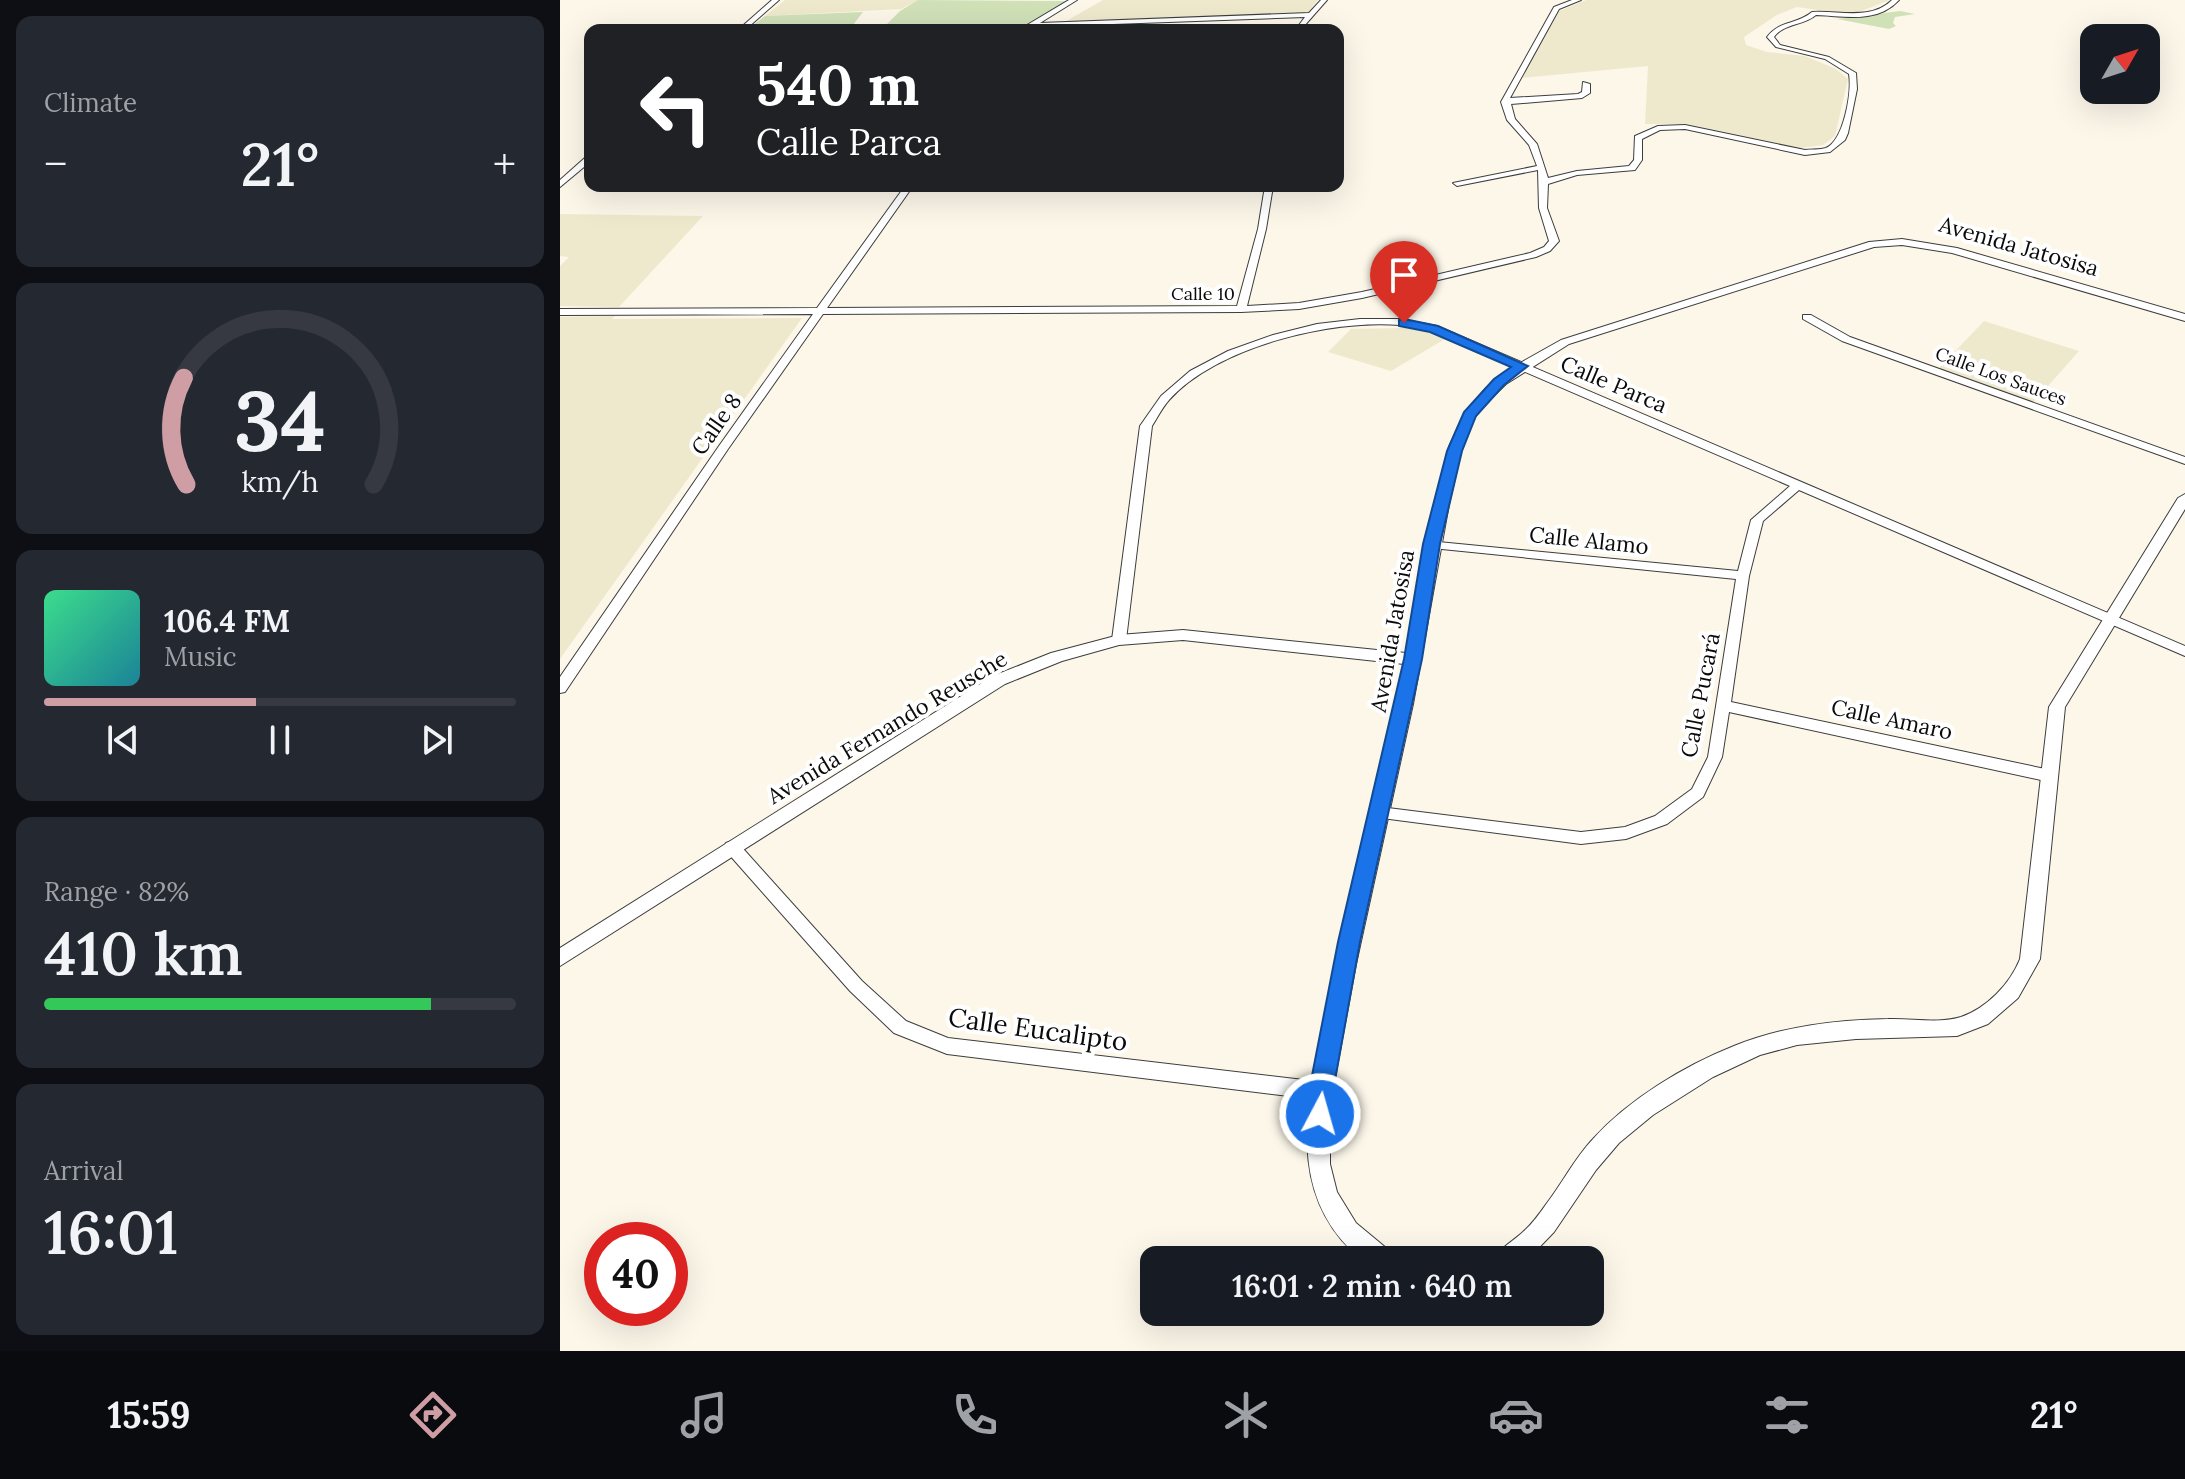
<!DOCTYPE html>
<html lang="en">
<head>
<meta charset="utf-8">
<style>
	body { margin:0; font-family:Lora,serif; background:#242831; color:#f1f3f6; height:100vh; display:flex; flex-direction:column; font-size:30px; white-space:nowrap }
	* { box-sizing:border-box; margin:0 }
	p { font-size:26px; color:#9ea1a6 }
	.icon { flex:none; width:44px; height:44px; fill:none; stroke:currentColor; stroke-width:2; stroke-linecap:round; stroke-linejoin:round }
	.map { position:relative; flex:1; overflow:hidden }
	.drawer { display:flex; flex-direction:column; gap:16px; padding:16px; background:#0d0f14; width:560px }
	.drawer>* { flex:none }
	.banner { position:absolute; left:24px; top:24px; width:760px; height:168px; border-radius:16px; box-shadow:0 8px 32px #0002; background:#202124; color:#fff; overflow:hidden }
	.needle { width:52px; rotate:51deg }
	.fabs { position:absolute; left:1520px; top:24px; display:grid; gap:16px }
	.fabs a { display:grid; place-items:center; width:80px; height:80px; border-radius:16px; background:#171b24; box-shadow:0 8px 32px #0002; font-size:40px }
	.speed { position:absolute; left:24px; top:1222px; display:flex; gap:16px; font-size:40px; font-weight:700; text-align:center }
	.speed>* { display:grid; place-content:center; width:104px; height:104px; border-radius:50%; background:#171b24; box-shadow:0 8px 32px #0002; line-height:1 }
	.speed .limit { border:12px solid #d22; background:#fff; color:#111 }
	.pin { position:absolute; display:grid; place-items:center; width:68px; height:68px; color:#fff; margin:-82px -34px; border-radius:50% 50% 50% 0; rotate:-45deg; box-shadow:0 0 8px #0007 }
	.pin .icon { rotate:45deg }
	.me { position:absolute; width:88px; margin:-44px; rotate:6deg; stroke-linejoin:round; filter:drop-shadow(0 0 6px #0008) }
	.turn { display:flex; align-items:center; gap:28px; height:168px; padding:0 40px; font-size:36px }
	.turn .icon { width:104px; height:104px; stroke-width:2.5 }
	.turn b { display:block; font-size:56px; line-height:68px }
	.big { font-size:60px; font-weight:600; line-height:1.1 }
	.drawer .widget { flex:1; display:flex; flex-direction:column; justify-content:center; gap:12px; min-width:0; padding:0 28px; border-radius:16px; background:#242831 }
	.drawer .dial { align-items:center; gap:0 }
	.dial svg { height:208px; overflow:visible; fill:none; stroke:#363941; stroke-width:7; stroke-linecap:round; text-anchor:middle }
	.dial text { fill:#f1f3f6; stroke:none }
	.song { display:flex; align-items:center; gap:24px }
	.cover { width:96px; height:96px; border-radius:12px; background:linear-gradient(135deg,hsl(150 70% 55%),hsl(190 70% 35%)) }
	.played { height:8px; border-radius:4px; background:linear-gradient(90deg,#cf9ea5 45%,#363941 45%) }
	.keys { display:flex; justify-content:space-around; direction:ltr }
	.heat { display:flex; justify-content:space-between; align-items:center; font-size:44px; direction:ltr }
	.charge { height:12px; border-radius:6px; background:linear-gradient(90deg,#34c759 82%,#363941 0) }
	.trip { position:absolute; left:580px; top:1246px; width:464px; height:80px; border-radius:16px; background:#171b24; box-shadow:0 8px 32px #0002; font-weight:600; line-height:80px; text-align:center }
	.menu { display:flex; height:128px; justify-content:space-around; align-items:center; background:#090b0e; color:#9ea1a6 }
	.menu .icon { width:56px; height:56px }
	.menu .selected { color:#cf9ea5 }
	.menu b { font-size:36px; color:#f1f3f6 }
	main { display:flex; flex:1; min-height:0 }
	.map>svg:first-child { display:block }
</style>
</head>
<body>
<main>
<section class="drawer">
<div class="widget"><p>Climate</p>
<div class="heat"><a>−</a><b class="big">21°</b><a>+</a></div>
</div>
<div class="widget dial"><svg viewBox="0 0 100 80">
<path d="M14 69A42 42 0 1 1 86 69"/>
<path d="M14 69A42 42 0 0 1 13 28" stroke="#cf9ea5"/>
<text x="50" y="56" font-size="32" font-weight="700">34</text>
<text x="50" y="72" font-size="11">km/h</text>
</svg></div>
<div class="widget">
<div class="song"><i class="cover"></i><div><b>106.4 FM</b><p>Music</p></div></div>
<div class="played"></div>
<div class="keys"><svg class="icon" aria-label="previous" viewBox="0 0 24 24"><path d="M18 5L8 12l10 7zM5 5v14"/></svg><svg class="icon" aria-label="pause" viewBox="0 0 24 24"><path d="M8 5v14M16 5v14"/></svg><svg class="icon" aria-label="next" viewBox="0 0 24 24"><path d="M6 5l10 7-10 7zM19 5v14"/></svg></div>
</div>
<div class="widget"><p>Range · 82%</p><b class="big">410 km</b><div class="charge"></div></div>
<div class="widget"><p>Arrival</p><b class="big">16:01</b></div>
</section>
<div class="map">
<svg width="1625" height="1351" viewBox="0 0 1625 1351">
	<rect width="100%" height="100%" fill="#fcf7e9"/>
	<path fill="#eee9cd" d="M225 0H359L341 9 205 16Z
		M543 0H758L746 15 501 24Z
		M1026 0H1330L1299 12 1278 13 1237 7 1217 15 1184 37 1186 45 1207 52 1245 56 1276 69 1288 79 1275 136 1263 145 1233 149 1117 124H1085L1088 66 962 78 974 50 999 11Z
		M0 214 143 216 59 307 0 306V266L9 257 0 256Z
		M55 316 52 319 242 318 0 659V317Z
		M1424 321 1519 351 1473 403 1378 369Z
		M845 328 870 332 885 339 831 371 768 352 791 329Z"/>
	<path fill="#d0e1b8" d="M358 0 507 1 462 27 325 26 340 11Z
		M1340 11 1355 14 1335 17 1333 23 1336 26 1329 29 1277 19Z
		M303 12 289 30H187L205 16Z"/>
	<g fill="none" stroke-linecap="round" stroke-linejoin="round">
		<defs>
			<path id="minor" d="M212 0H219L185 30H178Z
				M509 0H517L480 23 749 13 761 0H767L745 25V30H739V25L745 17 470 27 467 25Z
				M1012 0H1021L999 9 950 98 1018 94 1022 92 1023 82 1030 84V93L1022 98 951 104 955 119 977 144 988 178 1017 171 1069 166 1074 160 1075 136 1098 126 1125 125 1245 150C1251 149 1260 150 1266 148 1284 140 1292 92 1289 74L1265 59 1216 47 1207 37C1220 20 1236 25 1252 12 1279 10 1311 21 1332 0H1339C1317 24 1285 16 1256 15 1243 26 1224 23 1214 37L1220 45 1269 57 1296 73 1297 89 1288 133 1285 140 1270 152 1245 155 1125 129 1100 130 1082 139V160L1075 170 1017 175 988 184 987 208 999 241 990 251 976 257 802 298 739 309 681 312 263 314 168 449 5 692 0 693V677L159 446 253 314 0 315V309L257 308 345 186H353L267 308 677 306 698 229 705 186H713L706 229 687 306 739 303 802 292 970 253 984 247 989 241 979 208 978 170 897 186 893 183 977 166 969 145 947 120 941 102 994 7Z
				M27 156H30V162L0 187V180Z
				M1243 315H1251L1290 337 1625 457V464L1282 341 1243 319Z
				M800 319H840L877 326 1625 646V656L1239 490 1203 521 1189 576 1171 702 1490 770 1495 772 1498 776 1495 780 1490 782 1169 712 1162 757 1143 797 1107 824 1066 839 1021 844 814 817 812 813 814 809 820 807 1021 832 1065 827 1095 816 1132 789 1148 757 1176 579 872 548 866 544 868 541 1178 571 1191 520 1230 486 870 331C860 329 850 326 840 325 771 319 656 347 609 400 602 408 597 418 592 426L566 640 559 645 554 643 552 640 580 426 601 396 630 371 668 351 713 335 757 324Z
				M172 841 178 843 302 981 346 1021 388 1038 761 1082 768 1085 770 1091 768 1097 761 1100 387 1054 334 1033 290 991 166 851 164 847 166 843Z"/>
			<path id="tertiary" d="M1342 239 1397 248 1625 314V321L1392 253 1342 245 1314 247 1009 344 946 384 924 405 912 421 902 447 889 504 853 704 796 964 770 1105V1164L777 1192 796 1223 831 1252 835 1260H802C733 1203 743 1125 759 1046L844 664 623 640 559 645 502 661 445 684 0 966V948L433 676 491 653 559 635 623 630 846 653 870 526 889 447 904 414 926 388 962 362 1001 340 1309 242Z
				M1625 494V509L1505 707 1480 959 1458 998 1428 1024 1397 1036 1296 1039 1237 1045 1200 1055 1153 1077 1093 1115 1059 1143 1036 1170 994 1232 969 1258 934 1260C940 1247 954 1241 964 1231 973 1223 980 1213 987 1203 1003 1182 1015 1158 1033 1139 1069 1099 1124 1066 1174 1046 1224 1026 1275 1020 1328 1019 1352 1018 1378 1024 1401 1017 1427 1008 1450 984 1460 959L1489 707 1618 498Z"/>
		</defs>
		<use href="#minor" stroke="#3d3d3d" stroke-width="2"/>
		<use href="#tertiary" stroke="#3d3d3d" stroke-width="2"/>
		<use href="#minor" fill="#fff" fill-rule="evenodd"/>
		<use href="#tertiary" fill="#fff" fill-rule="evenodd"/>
	</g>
	<path fill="#1a73e8" stroke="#114b97" stroke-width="2" d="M844 319 878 326 968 366 944 385 916 416 902 451 880 544 862 659 800 942 773 1091V1114L769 1122 760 1126 752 1122 748 1114 749 1091 778 942 844 659 863 544 887 451 904 412 934 379 951 367 870 332 839 326V320Z"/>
	<g text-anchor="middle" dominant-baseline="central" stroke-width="8" stroke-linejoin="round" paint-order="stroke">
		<g font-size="18" fill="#0a0a0a" stroke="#fff">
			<text x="643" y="293">Calle 10</text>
			<text transform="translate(1441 376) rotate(20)">Calle Los Sauces</text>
		</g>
		<g font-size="22" fill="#0a0a0a" stroke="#fff">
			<text transform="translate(1459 246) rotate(16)">Avenida Jatosisa</text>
			<text transform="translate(1054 384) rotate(23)">Calle Parca</text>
			<text transform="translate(156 424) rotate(-55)">Calle 8</text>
			<text transform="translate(1029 540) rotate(6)">Calle Alamo</text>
			<text transform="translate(832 631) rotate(-80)">Avenida Jatosisa</text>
			<text transform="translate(1140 695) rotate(-79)">Calle Pucará</text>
			<text transform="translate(1332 719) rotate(12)">Calle Amaro</text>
			<text transform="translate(327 727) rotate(-31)">Avenida Fernando Reusche</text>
		</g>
		<g font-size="26" fill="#0a0a0a" stroke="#fff">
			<text transform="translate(478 1029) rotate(8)">Calle Eucalipto</text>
		</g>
	</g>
</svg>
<div class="fabs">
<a><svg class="needle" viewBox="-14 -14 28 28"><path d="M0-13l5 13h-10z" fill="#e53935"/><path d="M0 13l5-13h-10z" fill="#9ea1a6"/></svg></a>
</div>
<div class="speed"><div class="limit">40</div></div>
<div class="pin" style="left:844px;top:323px;background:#d93025"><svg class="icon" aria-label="arrive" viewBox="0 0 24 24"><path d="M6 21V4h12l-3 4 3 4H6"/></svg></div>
<svg class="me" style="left:760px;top:1114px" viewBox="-20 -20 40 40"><circle r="17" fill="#1a73e8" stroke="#fff" stroke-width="3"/><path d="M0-11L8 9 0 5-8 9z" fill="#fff"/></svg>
<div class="trip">16:01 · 2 min · 640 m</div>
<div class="banner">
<div class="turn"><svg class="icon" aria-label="left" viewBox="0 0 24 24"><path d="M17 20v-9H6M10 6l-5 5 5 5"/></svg><div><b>540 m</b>Calle Parca</div></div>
</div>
</div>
</main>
<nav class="menu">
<b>15:59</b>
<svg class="icon selected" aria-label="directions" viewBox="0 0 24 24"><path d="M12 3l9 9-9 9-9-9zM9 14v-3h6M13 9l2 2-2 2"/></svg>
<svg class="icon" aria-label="music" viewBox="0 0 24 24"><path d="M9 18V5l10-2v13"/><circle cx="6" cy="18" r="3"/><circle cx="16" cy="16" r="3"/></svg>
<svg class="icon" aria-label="phone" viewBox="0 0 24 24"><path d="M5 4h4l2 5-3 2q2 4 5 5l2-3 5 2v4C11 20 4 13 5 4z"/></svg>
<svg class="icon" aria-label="climate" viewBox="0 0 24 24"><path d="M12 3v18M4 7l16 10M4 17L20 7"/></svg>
<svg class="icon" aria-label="car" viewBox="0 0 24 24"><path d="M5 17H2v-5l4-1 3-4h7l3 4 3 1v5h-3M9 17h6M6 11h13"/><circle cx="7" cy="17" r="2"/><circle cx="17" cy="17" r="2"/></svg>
<svg class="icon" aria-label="filters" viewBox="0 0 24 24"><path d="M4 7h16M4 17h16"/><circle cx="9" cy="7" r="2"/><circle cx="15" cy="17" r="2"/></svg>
<b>21°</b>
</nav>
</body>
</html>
